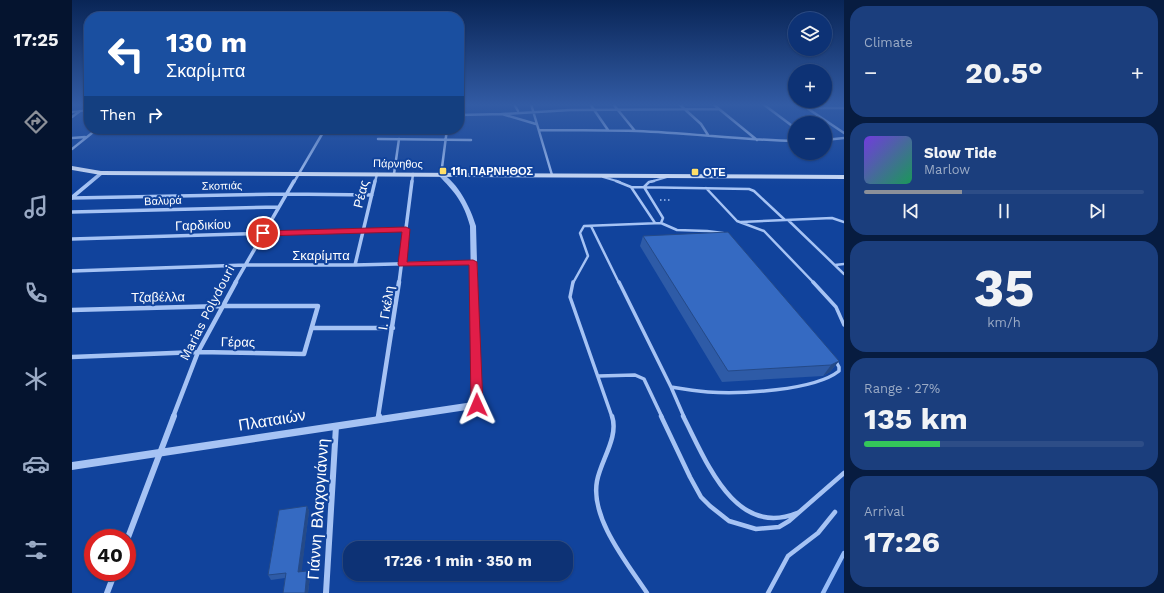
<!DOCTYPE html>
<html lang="en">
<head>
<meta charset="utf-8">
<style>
	body { margin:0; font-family:"Work Sans",sans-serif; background:#1b3e7d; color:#f1f3f6; height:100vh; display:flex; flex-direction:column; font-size:15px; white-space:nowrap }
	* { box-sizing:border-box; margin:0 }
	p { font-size:13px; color:#9aaac5 }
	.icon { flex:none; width:22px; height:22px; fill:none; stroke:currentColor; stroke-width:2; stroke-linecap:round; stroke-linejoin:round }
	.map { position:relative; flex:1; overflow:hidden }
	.side { display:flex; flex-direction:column; gap:6px; padding:6px; background:#071c40; width:320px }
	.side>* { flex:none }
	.hud { position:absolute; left:12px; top:12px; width:380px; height:122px; border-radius:16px; box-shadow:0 1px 3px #0004,0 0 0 1px #2d4d87; background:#1a4fa0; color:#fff; overflow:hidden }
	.buttons { position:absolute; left:716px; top:12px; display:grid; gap:8px }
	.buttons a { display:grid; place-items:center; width:44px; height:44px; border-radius:50%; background:#0d3275; box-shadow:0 1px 3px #0004,0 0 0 1px #2d4d87; font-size:20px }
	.speed { position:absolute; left:12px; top:529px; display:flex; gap:8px; font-size:20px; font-weight:700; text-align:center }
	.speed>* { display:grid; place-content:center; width:52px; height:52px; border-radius:50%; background:#0d3275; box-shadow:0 1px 3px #0004,0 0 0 1px #2d4d87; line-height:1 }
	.speed .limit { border:6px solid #d22; background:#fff; color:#111 }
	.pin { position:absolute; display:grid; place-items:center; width:34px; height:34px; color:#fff; margin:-17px; border:2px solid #fff; border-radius:50%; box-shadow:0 1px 4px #0007 }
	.me { position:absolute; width:44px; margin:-22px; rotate:359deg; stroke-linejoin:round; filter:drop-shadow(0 0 3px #0008) }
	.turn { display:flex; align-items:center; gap:14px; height:84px; padding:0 16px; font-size:18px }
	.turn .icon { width:52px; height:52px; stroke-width:2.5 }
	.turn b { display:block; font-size:28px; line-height:34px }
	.then { display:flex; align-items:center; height:38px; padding:0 16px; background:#0003; gap:8px; font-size:15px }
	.big { font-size:30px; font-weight:700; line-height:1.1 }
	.side .card { flex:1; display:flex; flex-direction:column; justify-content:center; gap:6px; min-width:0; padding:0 14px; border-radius:16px; background:#1b3e7d }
	.side .dial { align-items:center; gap:0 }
	.dial b { font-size:52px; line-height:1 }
	.song { display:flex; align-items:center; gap:12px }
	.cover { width:48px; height:48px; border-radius:6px; background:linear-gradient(135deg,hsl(260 70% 55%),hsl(150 70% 35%)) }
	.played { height:4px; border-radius:2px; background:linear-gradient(90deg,#8c9099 35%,#2d4d87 35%) }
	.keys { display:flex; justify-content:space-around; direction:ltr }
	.heat { display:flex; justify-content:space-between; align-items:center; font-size:22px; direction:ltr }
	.charge { height:6px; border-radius:3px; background:linear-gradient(90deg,#34c759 27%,#2d4d87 0) }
	.trip { position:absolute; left:271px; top:541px; width:230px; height:40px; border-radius:16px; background:#0d3275; box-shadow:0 1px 3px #0004,0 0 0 1px #2d4d87; font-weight:700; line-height:40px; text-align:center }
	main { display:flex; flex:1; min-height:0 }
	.tab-bar { display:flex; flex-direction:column; width:72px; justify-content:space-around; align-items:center; background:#05142f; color:#9aaac5 }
	.tab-bar .icon { width:28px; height:28px }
	.tab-bar .active { color:#8c9099 }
	.tab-bar b { font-size:18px; color:#f1f3f6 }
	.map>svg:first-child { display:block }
</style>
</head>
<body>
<main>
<nav class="tab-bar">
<b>17:25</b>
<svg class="icon active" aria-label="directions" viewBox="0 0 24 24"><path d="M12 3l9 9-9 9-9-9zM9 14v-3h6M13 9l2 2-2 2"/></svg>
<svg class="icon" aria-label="music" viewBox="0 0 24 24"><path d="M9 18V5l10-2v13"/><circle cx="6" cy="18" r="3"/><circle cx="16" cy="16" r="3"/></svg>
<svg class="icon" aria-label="phone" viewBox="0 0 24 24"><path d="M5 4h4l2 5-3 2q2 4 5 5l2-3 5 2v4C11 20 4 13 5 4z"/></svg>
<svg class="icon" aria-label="climate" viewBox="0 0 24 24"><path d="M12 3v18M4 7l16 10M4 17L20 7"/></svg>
<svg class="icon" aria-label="car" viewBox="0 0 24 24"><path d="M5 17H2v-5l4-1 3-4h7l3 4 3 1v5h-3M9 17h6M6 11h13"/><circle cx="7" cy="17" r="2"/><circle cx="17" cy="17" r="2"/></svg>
<svg class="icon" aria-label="filters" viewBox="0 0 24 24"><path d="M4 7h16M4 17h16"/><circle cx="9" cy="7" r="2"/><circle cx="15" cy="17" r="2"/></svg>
</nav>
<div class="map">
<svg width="772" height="593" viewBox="0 0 772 593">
	<rect width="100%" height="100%" fill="#11439c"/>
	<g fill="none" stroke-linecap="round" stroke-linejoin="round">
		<path stroke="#98bdf8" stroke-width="4.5" d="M751 593 772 553"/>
		<path stroke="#a6c3f4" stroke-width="1.5" stroke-dasharray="1.5 2.5" stroke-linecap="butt" d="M588 200H598"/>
		<path stroke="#a6c3f4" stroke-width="2" d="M531 177 548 182
			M578 182 595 177"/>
		<path stroke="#a6c3f4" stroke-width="2.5" d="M544 181 559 187 583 223
			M582 181 577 182 572 187 591 218 589 223
			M559 187 677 189 682 191 713 220
			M634 188 665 221 692 231 742 283
			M716 220 772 274
			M669 222 760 218 772 222
			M519 226 547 283
			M763 265 772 264
			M501 283 516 256 508 233 512 226 589 223 605 230 635 231 651 233"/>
		<path stroke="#a6c3f4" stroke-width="3.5" d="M501 282 498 297 540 417
			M547 282 599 387 612 417
			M741 282 764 307 772 325
			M527 376 563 375 572 379 590 417
			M599 387C611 389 623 391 636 392 668 394 742 391 767 371V367L763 360"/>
		<path stroke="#a6c3f4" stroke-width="4.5" d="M540 416C547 437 529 460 525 481 518 518 555 563 575 593
			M589 416 618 477 629 497 638 506 657 521 684 529 707 527 717 521 772 473
			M611 416C633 458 662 539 725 513
			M696 593 716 556 746 533 763 512"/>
		<path stroke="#a6c3f4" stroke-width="2.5" d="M442 104 446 111
			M459 104 480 175
			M518 104 536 130
			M541 104 563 131
			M607 104 629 124 636 135
			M641 104 685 140
			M691 104 723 128
			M729 104 772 133
			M735 108H772
			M430 114 498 110 647 109
			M387 115 430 114 464 124
			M0 117 8 111
			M467 130C499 130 532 130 565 131 618 133 670 140 723 141
			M0 138 13 137
			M306 139 399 140
			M753 140 772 138
			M0 149 25 129
			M322 174 327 139
			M369 175 375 129
			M222 182 253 129
			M303 182 305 174
			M340 182 341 174"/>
		<path stroke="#a6c3f4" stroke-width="3.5" d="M0 198 214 194 300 195
			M0 212 206 207
			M0 239 334 229
			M283 265 303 181
			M0 271 174 265H283L401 262
			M163 283 222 181
			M327 283 340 181"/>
		<path stroke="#a6c3f4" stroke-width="4.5" d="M0 310 151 306H246L232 354 126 352 0 357
			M241 328H321
			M101 417 126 352 164 282
			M306 417 327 282"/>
		<path stroke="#a6c3f4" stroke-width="6" d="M306 420 307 416
			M55 540 102 416
			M35 593 43 572
			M254 593 264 426"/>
		<path fill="#a6c3f4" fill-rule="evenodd" d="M17 109V111L0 113V111Z
			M29 171 31 172V174L0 200V195Z
			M369 173C386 182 399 209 404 226L409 405 408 408 0 470V462L401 402 398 226C392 203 383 192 366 175Z"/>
		<path fill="#d6e4fd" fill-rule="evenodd" d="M0 166 29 171 772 175V179L29 175 0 170Z"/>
	</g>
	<path fill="#2e5ba7" d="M571 236 767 361 758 372 751 376 650 382 568 246Z
		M235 506 237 511 229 572 235 571 238 576 236 593H211L213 578 199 580 196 575Z"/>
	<path fill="#254a88" d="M767 361 758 372 751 376 759 365Z
		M235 506 237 511 229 577 226 572Z
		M235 571 238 576 236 593H233Z"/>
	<path fill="#356ac2" stroke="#254a88" d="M656 232 767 361 759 365 656 371 571 236Z
		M235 506 226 572 235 571 233 593H211L214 573 196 575 207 510Z"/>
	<linearGradient id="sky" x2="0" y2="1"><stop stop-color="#092556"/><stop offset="0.56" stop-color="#325ba4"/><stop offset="1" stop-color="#325ba4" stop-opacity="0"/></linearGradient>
	<rect width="772" height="187" fill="url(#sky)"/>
	<path fill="#e11d48" stroke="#92132f" d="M334 227 338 229 335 262 401 260 405 262 411 405 409 409 405 410 401 409 399 405 397 265 327 266 326 264 330 232 191 236 187 233 191 231Z"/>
	<g fill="#ffdf69" stroke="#11439c" stroke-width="1.5">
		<rect x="367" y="167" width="8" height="8" rx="2"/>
		<rect x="619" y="168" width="8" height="8" rx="2"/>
	</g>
	<g text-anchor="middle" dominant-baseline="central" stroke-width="4" stroke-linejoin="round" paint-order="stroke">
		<g font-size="11" fill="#fff" stroke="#11439c">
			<text transform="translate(326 164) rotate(1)">Πάρνηθος</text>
			<text transform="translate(150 186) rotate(-1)">Σκοπιάς</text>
			<text transform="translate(91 201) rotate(-2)">Βαλυρά</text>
		</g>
		<g font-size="11" font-weight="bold" fill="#fff" stroke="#11439c" text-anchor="start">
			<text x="379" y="171">11η ΠΑΡΝΗΘΟΣ</text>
			<text x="631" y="172">ΟΤΕ</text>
		</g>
		<g font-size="13" fill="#fff" stroke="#11439c">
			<text transform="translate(289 194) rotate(-76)">Ρέας</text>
			<text transform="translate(131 225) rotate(-2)">Γαρδικίου</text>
			<text x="249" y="255">Σκαρίμπα</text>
			<text transform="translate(86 297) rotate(-1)">Τζαβέλλα</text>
			<text transform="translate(314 308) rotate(-81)">Ι. Γκέλη</text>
			<text transform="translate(135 313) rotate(-63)">Marias Polydouri</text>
			<text transform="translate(166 342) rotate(1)">Γέρας</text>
		</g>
		<g font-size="16" fill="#fff" stroke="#11439c">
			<text transform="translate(200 420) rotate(-9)">Πλαταιών</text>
			<text transform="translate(246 509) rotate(-86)">Γιάννη Βλαχογιάννη</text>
		</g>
	</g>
</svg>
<div class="buttons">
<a><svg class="icon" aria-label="layers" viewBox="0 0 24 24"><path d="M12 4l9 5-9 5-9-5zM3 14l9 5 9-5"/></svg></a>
<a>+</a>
<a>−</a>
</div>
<div class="speed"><div class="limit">40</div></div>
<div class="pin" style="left:191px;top:233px;background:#d93025"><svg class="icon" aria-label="arrive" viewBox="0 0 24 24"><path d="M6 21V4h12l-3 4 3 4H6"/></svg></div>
<svg class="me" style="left:405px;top:405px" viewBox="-20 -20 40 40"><path d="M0-17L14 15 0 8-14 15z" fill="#e11d48" stroke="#fff" stroke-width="4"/></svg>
<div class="trip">17:26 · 1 min · 350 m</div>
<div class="hud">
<div class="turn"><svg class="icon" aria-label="left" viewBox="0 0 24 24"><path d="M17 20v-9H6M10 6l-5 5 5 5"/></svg><div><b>130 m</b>Σκαρίμπα</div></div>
<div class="then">Then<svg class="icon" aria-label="right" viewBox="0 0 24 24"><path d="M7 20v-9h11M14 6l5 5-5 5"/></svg></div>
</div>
</div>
<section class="side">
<div class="card"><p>Climate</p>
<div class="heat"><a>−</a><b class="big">20.5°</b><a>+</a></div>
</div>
<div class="card">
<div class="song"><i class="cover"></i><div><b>Slow Tide</b><p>Marlow</p></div></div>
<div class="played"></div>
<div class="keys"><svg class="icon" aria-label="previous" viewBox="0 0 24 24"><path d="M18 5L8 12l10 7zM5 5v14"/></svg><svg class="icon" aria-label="pause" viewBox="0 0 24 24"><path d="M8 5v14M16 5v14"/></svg><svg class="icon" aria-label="next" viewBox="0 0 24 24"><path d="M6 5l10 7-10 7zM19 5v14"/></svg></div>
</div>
<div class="card dial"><b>35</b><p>km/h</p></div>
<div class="card"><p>Range · 27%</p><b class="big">135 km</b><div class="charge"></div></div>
<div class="card"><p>Arrival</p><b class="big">17:26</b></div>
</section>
</main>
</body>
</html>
